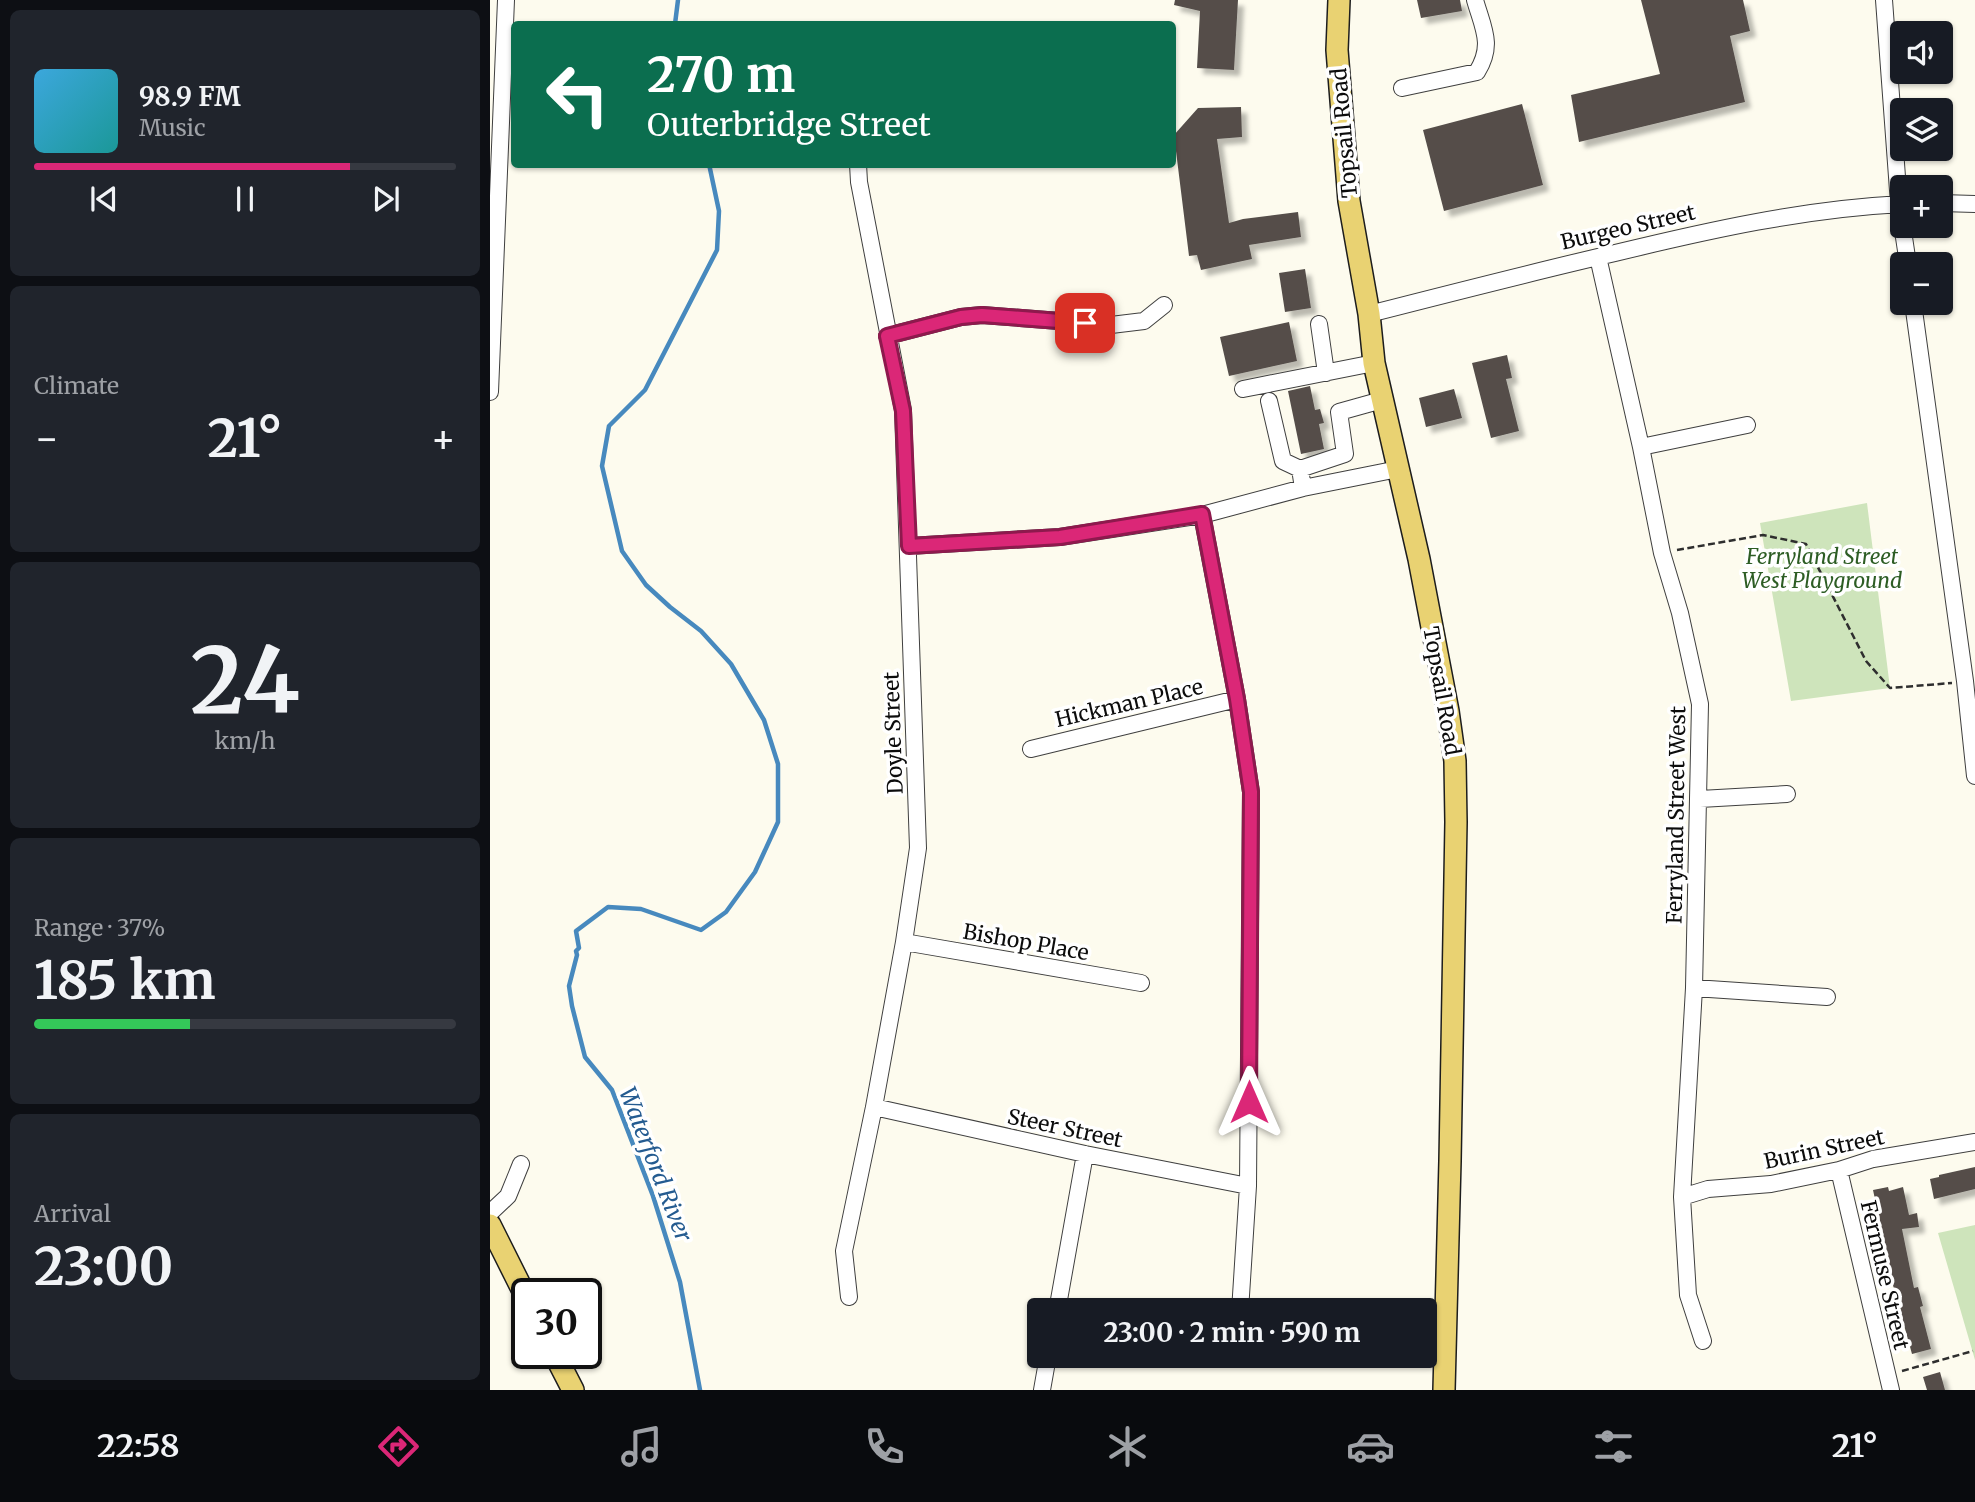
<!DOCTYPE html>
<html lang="en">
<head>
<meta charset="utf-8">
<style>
	body { margin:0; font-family:Merriweather,serif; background:#20242c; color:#f1f3f6; height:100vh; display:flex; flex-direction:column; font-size:26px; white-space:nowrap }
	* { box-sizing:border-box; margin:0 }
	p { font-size:23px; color:#9ea1a6 }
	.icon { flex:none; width:38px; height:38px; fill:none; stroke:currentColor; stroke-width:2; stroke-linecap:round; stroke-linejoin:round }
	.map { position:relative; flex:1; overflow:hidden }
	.drawer { display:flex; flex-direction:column; gap:10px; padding:10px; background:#0d0f14; width:490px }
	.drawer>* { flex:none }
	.guide { position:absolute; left:21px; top:21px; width:665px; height:147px; border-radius:7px; box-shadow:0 2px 5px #0004; background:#0b6e4f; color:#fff; overflow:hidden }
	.controls { position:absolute; left:1400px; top:21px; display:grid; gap:14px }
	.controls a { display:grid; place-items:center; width:63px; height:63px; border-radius:7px; background:#171b24; box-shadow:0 2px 5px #0004; font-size:35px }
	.speed { position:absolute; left:21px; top:1278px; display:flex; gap:14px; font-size:35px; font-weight:700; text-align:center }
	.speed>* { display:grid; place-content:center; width:91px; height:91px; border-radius:50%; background:#171b24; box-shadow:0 2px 5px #0004; line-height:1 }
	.speed .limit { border:4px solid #111; border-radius:10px; background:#fff; color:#111 }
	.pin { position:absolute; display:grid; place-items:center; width:60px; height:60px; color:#fff; margin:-30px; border-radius:14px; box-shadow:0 4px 10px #0006 }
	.me { position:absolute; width:77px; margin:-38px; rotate:0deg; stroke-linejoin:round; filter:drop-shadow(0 0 5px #0008) }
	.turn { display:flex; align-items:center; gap:24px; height:147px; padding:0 21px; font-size:32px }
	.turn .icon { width:91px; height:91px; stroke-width:2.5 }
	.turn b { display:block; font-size:49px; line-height:60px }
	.big { font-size:52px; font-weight:700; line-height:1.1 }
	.drawer .widget { flex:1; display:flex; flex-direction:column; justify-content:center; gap:10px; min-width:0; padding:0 24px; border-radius:10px; background:#20242c }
	.drawer .dial { align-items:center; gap:0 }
	.dial b { font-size:91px; line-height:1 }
	.song { display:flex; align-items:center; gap:21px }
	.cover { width:84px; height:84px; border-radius:10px; background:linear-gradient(135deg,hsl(200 70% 55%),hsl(180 70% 35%)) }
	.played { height:7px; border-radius:4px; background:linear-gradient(90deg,#db2777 75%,#363941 75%) }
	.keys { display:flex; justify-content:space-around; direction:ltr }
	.heat { display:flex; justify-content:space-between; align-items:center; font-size:38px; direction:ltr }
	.charge { height:10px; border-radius:5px; background:linear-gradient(90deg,#34c759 37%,#363941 0) }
	.trip { position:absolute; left:537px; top:1298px; width:410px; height:70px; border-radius:7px; background:#171b24; box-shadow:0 2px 5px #0004; font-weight:700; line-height:70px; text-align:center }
	.dock { display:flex; height:112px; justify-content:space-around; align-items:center; background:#090b0e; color:#9ea1a6 }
	.dock .icon { width:49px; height:49px }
	.dock .current { color:#db2777 }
	.dock b { font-size:32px; color:#f1f3f6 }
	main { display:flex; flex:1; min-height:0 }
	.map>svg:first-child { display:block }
</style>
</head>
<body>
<main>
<section class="drawer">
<div class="widget">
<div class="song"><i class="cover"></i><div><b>98.9 FM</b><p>Music</p></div></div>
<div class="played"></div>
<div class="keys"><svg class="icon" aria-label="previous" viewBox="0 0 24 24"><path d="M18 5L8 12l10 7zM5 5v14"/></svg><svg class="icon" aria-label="pause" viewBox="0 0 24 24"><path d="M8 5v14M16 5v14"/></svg><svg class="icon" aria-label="next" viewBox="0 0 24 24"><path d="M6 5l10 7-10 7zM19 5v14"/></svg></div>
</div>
<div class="widget"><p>Climate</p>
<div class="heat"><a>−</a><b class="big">21°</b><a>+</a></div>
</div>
<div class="widget dial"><b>24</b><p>km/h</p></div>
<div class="widget"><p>Range · 37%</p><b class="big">185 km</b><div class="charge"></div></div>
<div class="widget"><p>Arrival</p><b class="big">23:00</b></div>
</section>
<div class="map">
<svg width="1485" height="1390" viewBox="0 0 1485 1390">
	<defs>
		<filter id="shadow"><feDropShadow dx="6" dy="6" stdDeviation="2" flood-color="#0004"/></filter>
	</defs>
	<rect width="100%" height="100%" fill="#fdfbee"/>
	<path fill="#cee4bb" d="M1377 503 1400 688 1301 701 1270 523Z
		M1485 1225V1360L1448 1233Z"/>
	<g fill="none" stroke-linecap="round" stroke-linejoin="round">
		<path stroke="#4789be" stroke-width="4.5" d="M185 24 188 0
			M210 1390 190 1282 163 1196 122 1090 95 1057 82 1006 79 986 87 955 86 951 89 948 86 931 118 907 151 909 211 930 236 912 265 872 288 822V764L274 720 241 664 211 631 180 607 156 585 132 551 112 466 119 426 155 390 227 250 229 211 219 164"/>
	</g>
	<path fill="#544e4a" filter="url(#shadow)" d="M685 0H748L744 70 707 68 710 11 684 5Z
		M927 0H970L972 11 931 18Z
		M1151 0H1253L1260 31 1240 36 1255 102 1089 142 1081 95 1170 74Z
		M1032 104 1053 185 954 211 933 130Z
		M751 107 752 137 727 139 739 223 753 219 808 212 811 237 759 245 762 259 711 270 707 255 699 256 684 135 708 108Z
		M815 269 821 308 795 312 789 273Z
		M799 322 807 361 739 376 730 337Z
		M1017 355 1022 378 1016 379 1029 431 1001 438 982 363Z
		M820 386 825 410 830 409 834 423 829 424 834 449 811 454 798 391Z
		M964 389 972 418 936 427 929 398Z
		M1485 1167V1189L1444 1199 1440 1179 1449 1177V1175Z
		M1398 1187 1399 1191 1413 1187 1419 1215 1427 1213 1429 1227 1412 1229 1424 1288 1428 1287 1433 1306 1430 1307 1441 1349 1422 1354 1396 1260H1398L1383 1190Z
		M1450 1372 1455 1390H1437L1433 1377Z"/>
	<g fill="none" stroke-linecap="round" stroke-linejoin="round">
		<defs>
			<path id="minor" d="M1394 0 1409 204 1418 264
				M912 88 987 72C1004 45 993 28 985 0
				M1451 203 1485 204
				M1108 257 1151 447 1172 553 1190 613 1210 704 1204 988 1192 1197 1198 1295 1213 1341
				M1423 303 1475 681 1485 776
				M879 314C961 293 1043 272 1125 253 1220 230 1314 209 1412 204
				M829 324 836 373
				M397 336 471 317 492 315 621 325 654 321 674 305
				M753 389 884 363
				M0 392 16 0
				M779 401 793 461 810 469
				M1151 447 1257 425
				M813 488 810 469 855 454 849 412 892 400
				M712 515 747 699 761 792 758 1186 750 1311
				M419 546 570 537 712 515 813 488 908 469
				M541 749 747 699
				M1210 799 1297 794
				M414 942 651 983
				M1204 988 1337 997
				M384 1107 595 1154 758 1186
				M1349 1170 1401 1390
				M1192 1197 1218 1189 1281 1184 1349 1170 1383 1159 1485 1142
				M0 1213 18 1196 31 1164
				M359 1297 354 1251 384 1107 414 942 428 848 413 410 369 182 368 164
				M567 1311 595 1154
				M96 1335 103 1316
				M552 1390 558 1356"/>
			<path id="major" d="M849 0 847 50 859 201 879 314 884 363 929 559 958 711 965 761 966 822 960 1161 954 1390
				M0 1225 37 1299
				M64 1353 83 1390"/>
		</defs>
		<use href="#minor" stroke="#3f3f3f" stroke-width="18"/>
		<use href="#major" stroke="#1d1d1d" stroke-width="24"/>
		<path stroke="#2e2e2e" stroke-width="2.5" stroke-dasharray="7 3.5" stroke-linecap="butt" d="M1187 550 1273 535 1316 544 1376 661 1400 688 1462 683
			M1412 1371 1483 1351"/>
		<use href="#minor" stroke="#fff" stroke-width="16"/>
		<use href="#major" stroke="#e9d272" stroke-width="21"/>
	</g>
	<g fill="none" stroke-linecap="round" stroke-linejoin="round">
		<defs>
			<path id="route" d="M595 323 492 315 471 317 397 336 413 411 419 546 570 537 712 514 747 699 761 792 759 1102"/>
		</defs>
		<use href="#route" stroke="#8e194d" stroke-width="18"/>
		<use href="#route" stroke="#db2777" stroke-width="12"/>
	</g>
	<g text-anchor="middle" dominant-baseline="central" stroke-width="7" stroke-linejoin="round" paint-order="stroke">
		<g font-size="21" fill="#0c0c0c" stroke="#fff">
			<text transform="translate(854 133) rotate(-95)">Topsail Road</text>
			<text transform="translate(1138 227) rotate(-13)">Burgeo Street</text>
			<text transform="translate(952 691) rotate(80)">Topsail Road</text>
			<text transform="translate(639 703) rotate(-13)">Hickman Place</text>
			<text transform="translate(403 733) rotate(-92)">Doyle Street</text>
			<text transform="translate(1186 815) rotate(-89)">Ferryland Street West</text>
			<text transform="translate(536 942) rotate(10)">Bishop Place</text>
			<text transform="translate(575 1128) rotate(12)">Steer Street</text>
			<text transform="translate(1334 1149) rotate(-12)">Burin Street</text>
			<text transform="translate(1395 1275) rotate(77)">Fermuse Street</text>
		</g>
		<g font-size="21" font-style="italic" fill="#2d5d24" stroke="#fff">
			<text x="1332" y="556">Ferryland Street<tspan x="1332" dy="24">West Playground</tspan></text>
		</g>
		<g font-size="23" font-style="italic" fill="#245b90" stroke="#fff">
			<text transform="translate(166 1164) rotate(69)">Waterford River</text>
		</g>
	</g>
</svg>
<div class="controls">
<a><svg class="icon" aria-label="sound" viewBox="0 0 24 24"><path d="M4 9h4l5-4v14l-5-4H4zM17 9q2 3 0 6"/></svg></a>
<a><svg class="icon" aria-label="layers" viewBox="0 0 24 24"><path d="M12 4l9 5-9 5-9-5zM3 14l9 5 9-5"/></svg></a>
<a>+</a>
<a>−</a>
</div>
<div class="speed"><div class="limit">30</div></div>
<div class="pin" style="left:595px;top:323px;background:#d93025"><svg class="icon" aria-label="arrive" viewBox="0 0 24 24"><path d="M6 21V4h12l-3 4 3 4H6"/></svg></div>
<svg class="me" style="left:759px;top:1102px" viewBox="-20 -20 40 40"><path d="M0-17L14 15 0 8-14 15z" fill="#db2777" stroke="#fff" stroke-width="4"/></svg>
<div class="trip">23:00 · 2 min · 590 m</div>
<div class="guide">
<div class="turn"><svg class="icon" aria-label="left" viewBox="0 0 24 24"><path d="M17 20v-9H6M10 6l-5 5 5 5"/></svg><div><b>270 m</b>Outerbridge Street</div></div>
</div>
</div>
</main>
<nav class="dock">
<b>22:58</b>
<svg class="icon current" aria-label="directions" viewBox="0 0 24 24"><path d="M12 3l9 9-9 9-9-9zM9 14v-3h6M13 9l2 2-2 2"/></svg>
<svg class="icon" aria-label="music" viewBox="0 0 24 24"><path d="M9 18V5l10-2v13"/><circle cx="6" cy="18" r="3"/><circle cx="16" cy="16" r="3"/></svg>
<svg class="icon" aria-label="phone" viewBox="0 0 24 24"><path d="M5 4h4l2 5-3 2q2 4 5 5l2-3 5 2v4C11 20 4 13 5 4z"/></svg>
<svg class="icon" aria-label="climate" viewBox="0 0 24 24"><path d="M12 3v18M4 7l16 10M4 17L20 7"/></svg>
<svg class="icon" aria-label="car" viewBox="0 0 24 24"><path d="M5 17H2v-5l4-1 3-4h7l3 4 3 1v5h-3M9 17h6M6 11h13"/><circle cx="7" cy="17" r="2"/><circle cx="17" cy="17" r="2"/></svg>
<svg class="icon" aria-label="filters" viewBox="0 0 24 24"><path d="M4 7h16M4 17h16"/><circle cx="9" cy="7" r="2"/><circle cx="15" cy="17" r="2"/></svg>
<b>21°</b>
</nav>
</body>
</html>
